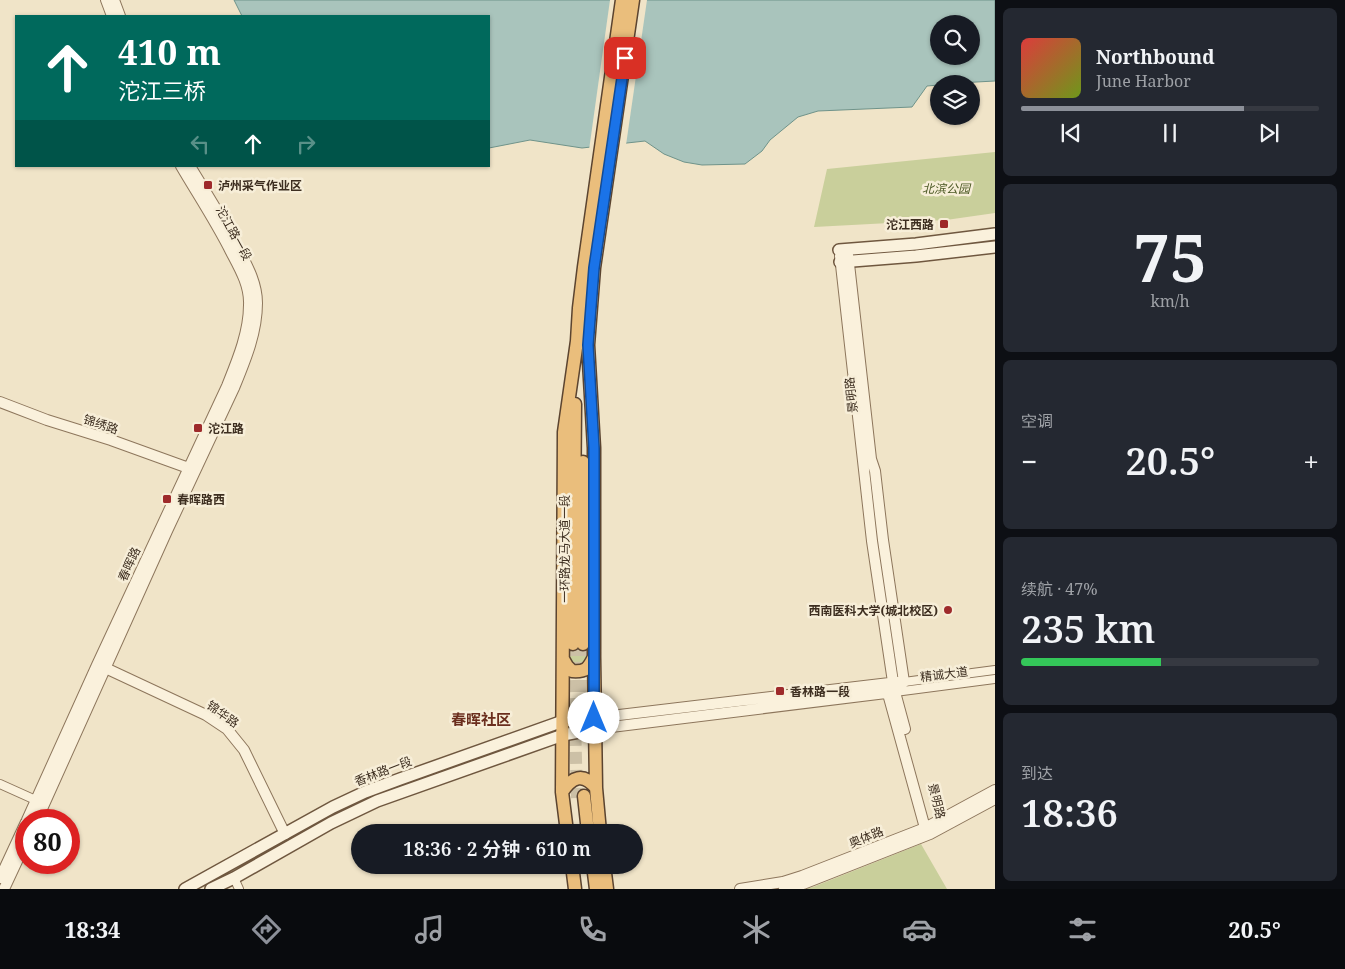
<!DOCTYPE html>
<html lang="zh">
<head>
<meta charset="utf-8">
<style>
	body { margin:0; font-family:"Noto Serif","Noto Sans SC",serif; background:#242831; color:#f1f3f6; height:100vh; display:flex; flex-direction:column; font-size:19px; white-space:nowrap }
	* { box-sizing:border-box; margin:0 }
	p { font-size:16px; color:#9ea1a6 }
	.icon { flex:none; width:28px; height:28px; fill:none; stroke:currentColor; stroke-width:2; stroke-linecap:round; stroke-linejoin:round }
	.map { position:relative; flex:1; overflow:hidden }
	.panel { display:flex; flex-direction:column; gap:8px; padding:8px; background:#0d0f14; width:350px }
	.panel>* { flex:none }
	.banner { position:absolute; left:15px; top:15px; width:475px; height:152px; border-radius:0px; box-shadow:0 1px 4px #0004; background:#00695c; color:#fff; overflow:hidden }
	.buttons { position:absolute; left:930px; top:15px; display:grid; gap:10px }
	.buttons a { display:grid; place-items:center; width:50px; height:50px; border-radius:50%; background:#171b24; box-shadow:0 1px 4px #0004; font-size:25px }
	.speed { position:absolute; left:15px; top:809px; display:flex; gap:10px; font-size:25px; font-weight:700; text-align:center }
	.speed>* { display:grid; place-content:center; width:65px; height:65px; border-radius:50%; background:#171b24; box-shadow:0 1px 4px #0004; line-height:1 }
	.speed .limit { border:8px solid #d22; background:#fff; color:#111 }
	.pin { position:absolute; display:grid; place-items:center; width:42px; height:42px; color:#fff; margin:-21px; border-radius:10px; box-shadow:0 2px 8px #0006 }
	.me { position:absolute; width:55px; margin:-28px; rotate:0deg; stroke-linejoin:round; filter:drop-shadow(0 0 4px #0008) }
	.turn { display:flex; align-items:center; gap:18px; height:105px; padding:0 20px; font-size:22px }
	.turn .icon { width:65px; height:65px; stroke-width:2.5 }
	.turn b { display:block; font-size:35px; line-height:42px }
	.lanes { display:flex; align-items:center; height:48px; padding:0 20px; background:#0003; justify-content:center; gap:25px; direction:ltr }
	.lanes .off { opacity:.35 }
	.big { font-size:38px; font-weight:600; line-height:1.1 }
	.panel .tile { flex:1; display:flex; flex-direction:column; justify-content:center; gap:8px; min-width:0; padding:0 18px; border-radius:8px; background:#242831 }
	.panel .dial { align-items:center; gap:0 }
	.dial b { font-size:65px; line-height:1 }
	.song { display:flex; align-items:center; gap:15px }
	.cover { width:60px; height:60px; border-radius:8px; background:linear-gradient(135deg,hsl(0 70% 55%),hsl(80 70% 35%)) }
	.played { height:5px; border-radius:2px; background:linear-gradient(90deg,#8c9099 75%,#363941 75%) }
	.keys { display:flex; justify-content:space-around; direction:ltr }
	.heat { display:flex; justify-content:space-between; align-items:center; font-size:28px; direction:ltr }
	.charge { height:8px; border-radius:4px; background:linear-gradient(90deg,#34c759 47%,#363941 0) }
	.trip { position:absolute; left:351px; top:824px; width:292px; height:50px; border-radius:25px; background:#171b24; box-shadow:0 1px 4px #0004; font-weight:600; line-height:50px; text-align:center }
	.tabs { display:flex; height:80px; justify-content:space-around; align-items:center; background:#090b0e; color:#9ea1a6 }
	.tabs .icon { width:35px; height:35px }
	.tabs .current { color:#8c9099 }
	.tabs b { font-size:22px; color:#f1f3f6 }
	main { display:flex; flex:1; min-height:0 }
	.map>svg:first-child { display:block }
</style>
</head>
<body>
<main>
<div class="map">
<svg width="995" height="889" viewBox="0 0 995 889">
	<rect width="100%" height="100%" fill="#f0e4c8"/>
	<path fill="#c9cf9b" d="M995 152V213L946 220 814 227 827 169Z
		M568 645 587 647V658L582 665C567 665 568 657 568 645Z
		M921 844 947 889H805L813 887Z"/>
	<path fill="#a9c4bc" stroke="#6f938a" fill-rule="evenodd" d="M234 0H995V81L939 84V85L927 86 912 107 818 111 798 117 770 140 762 151 745 164 702 165 684 162 664 154 645 141 582 148 530 140 489 148V16H242ZM939 24H971V56H939Z"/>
	<path fill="#f0e4c8" d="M610 0H647L626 145 589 150Z"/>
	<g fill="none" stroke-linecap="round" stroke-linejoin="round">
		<path stroke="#ccc0a6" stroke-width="12" stroke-dasharray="12 6" stroke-linecap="butt" d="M573 644 577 798
			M583 644V721"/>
		<defs>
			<path id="minor" d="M904 682 995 670
				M895 692 995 679
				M0 784 40 802
				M234 878 239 889"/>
			<path id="tertiary" d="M106 0 112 16
				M114 0 120 16
				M848 255 871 459 875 471 883 540 904 682 895 692
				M840 256 872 541 893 682 888 694 925 828 930 834
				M0 402 47 420 111 440 194 470
				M99 665 206 715 227 729 244 750 285 834
				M895 692 905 729
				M594 718 898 682
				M595 729 894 692
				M27 820 97 665 227 386C237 361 249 333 249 305 250 286 240 269 231 252 216 222 198 195 181 166
				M37 820 167 531 234 388C245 361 257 333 257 303 257 281 245 262 235 242 221 216 205 191 190 166
				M0 878 26 822
				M4 889 26 842
				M740 889 783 882 802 876 925 828 995 790
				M784 889 803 884 930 834 995 799"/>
			<path id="secondary" d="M839 250 916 244 995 234
				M840 262 916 256 995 247
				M185 889 333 807 365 792 400 779 563 721 594 718
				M211 889 234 878 331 823 377 801 563 735 595 729"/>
			<path id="trunk" d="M583 462V644
				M573 644 575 404
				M563 659 567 666 572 671C586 672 588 669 594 657
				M562 792C572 777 583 772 596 788
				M584 796 588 832
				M567 832 562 792 564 432 577 341 579 308 584 267 622 0
				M600 832 596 788 594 657V448L588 345 594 268 633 0
				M572 865 575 889
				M593 865 596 889
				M604 865 607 889"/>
		</defs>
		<use href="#minor" stroke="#8d765c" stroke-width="10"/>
		<use href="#tertiary" stroke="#8d765c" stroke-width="12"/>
		<use href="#secondary" stroke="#6f573f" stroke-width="14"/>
		<use href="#trunk" stroke="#5b4430" stroke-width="15"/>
		<use href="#minor" stroke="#faf1dc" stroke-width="8"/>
		<use href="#tertiary" stroke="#faf1dc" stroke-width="10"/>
		<use href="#secondary" stroke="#faf1dc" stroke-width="11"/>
		<use href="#trunk" stroke="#eabe7c" stroke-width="12"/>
	</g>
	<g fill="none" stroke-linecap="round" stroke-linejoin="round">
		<defs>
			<path id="route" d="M594 718V448L588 345 594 268 625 58"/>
		</defs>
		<use href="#route" stroke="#114b97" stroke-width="12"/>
		<use href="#route" stroke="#1a73e8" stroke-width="9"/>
	</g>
	<g fill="#9e2a2b" stroke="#f7eed8" stroke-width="2">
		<rect x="203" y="180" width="10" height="10" rx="2.5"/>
		<rect x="939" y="219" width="10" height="10" rx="2.5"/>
		<rect x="193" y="423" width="10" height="10" rx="2.5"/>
		<rect x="162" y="494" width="10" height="10" rx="2.5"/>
		<circle cx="948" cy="610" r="5"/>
		<rect x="775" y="686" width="10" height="10" rx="2.5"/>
	</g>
	<g text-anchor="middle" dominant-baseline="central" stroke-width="5" stroke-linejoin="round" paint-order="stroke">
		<g font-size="12" font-weight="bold" fill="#3d2e20" stroke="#f7eed8" text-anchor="start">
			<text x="218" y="185">泸州采气作业区</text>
			<text x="934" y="224" text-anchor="end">沱江西路</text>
			<text x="208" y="428">沱江路</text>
			<text x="177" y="499">春晖路西</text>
			<text x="938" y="610" text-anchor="end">西南医科大学(城北校区)</text>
			<text x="790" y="691">香林路一段</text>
		</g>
		<g font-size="12" font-style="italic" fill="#4d5a26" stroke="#f7eed8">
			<text x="946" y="188">北滨公园</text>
		</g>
		<g font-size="12" fill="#3d2e20" stroke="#f7eed8">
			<text transform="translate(234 233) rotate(61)">沱江路一段</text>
			<text transform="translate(851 395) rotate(-96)">景明路</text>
			<text transform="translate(101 424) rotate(18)">锦绣路</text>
			<text transform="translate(564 549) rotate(-90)">一环路龙马大道一段</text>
			<text transform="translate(129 564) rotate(-65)">春晖路</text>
			<text transform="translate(944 674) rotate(-7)">精诚大道</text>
			<text transform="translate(223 714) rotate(35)">锦华路</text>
			<text transform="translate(383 771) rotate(-21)">香林路一段</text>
			<text transform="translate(937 801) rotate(76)">景明路</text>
			<text transform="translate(866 837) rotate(-22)">奥体路</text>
		</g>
		<g font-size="15" font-weight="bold" fill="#6b2e1e" stroke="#f7eed8">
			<text x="481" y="719">春晖社区</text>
		</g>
	</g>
</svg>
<div class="buttons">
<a><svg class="icon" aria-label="search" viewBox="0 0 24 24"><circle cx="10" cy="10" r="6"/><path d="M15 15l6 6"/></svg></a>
<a><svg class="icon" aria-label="layers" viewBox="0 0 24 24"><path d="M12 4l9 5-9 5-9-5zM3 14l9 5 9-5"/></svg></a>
</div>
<div class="speed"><div class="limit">80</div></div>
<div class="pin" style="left:625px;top:58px;background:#d93025"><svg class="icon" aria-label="arrive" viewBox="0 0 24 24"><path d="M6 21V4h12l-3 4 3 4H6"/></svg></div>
<svg class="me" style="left:594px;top:718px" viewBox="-20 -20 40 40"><circle r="19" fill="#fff"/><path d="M0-13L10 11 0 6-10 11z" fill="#1a73e8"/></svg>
<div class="trip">18:36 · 2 分钟 · 610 m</div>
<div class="banner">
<div class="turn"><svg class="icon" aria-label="ahead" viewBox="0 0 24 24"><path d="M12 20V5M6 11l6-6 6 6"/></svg><div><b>410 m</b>沱江三桥</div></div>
<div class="lanes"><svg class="icon off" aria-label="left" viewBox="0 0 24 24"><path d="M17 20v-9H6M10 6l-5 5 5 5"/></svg><svg class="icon" aria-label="ahead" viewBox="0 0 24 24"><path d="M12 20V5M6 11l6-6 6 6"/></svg><svg class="icon off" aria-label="right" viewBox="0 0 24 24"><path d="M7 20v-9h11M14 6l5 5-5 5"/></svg></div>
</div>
</div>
<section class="panel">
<div class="tile">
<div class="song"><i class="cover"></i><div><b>Northbound</b><p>June Harbor</p></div></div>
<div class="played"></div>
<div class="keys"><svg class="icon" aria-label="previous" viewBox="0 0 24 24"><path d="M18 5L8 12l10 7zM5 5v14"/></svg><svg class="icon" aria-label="pause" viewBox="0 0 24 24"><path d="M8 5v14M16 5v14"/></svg><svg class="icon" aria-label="next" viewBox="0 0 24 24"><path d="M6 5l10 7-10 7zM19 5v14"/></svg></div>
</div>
<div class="tile dial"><b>75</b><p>km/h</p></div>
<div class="tile"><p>空调</p>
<div class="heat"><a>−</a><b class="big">20.5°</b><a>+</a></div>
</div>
<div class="tile"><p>续航 · 47%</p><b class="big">235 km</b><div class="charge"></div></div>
<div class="tile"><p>到达</p><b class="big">18:36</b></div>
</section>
</main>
<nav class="tabs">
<b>18:34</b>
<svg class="icon current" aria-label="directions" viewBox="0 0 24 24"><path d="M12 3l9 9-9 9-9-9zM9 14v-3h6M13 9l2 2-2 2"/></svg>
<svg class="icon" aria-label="music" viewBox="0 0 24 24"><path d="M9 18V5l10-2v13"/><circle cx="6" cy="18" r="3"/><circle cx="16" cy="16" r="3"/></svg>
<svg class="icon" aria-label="phone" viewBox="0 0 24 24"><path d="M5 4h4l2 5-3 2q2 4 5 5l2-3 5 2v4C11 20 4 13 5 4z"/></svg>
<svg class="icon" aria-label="climate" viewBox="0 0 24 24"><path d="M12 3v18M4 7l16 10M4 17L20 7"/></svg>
<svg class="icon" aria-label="car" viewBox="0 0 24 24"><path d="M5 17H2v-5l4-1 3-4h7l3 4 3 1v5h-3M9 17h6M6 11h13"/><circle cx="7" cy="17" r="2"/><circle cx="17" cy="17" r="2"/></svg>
<svg class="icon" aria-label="filters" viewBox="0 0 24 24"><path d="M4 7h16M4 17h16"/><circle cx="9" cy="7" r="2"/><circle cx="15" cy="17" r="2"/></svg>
<b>20.5°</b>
</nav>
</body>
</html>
